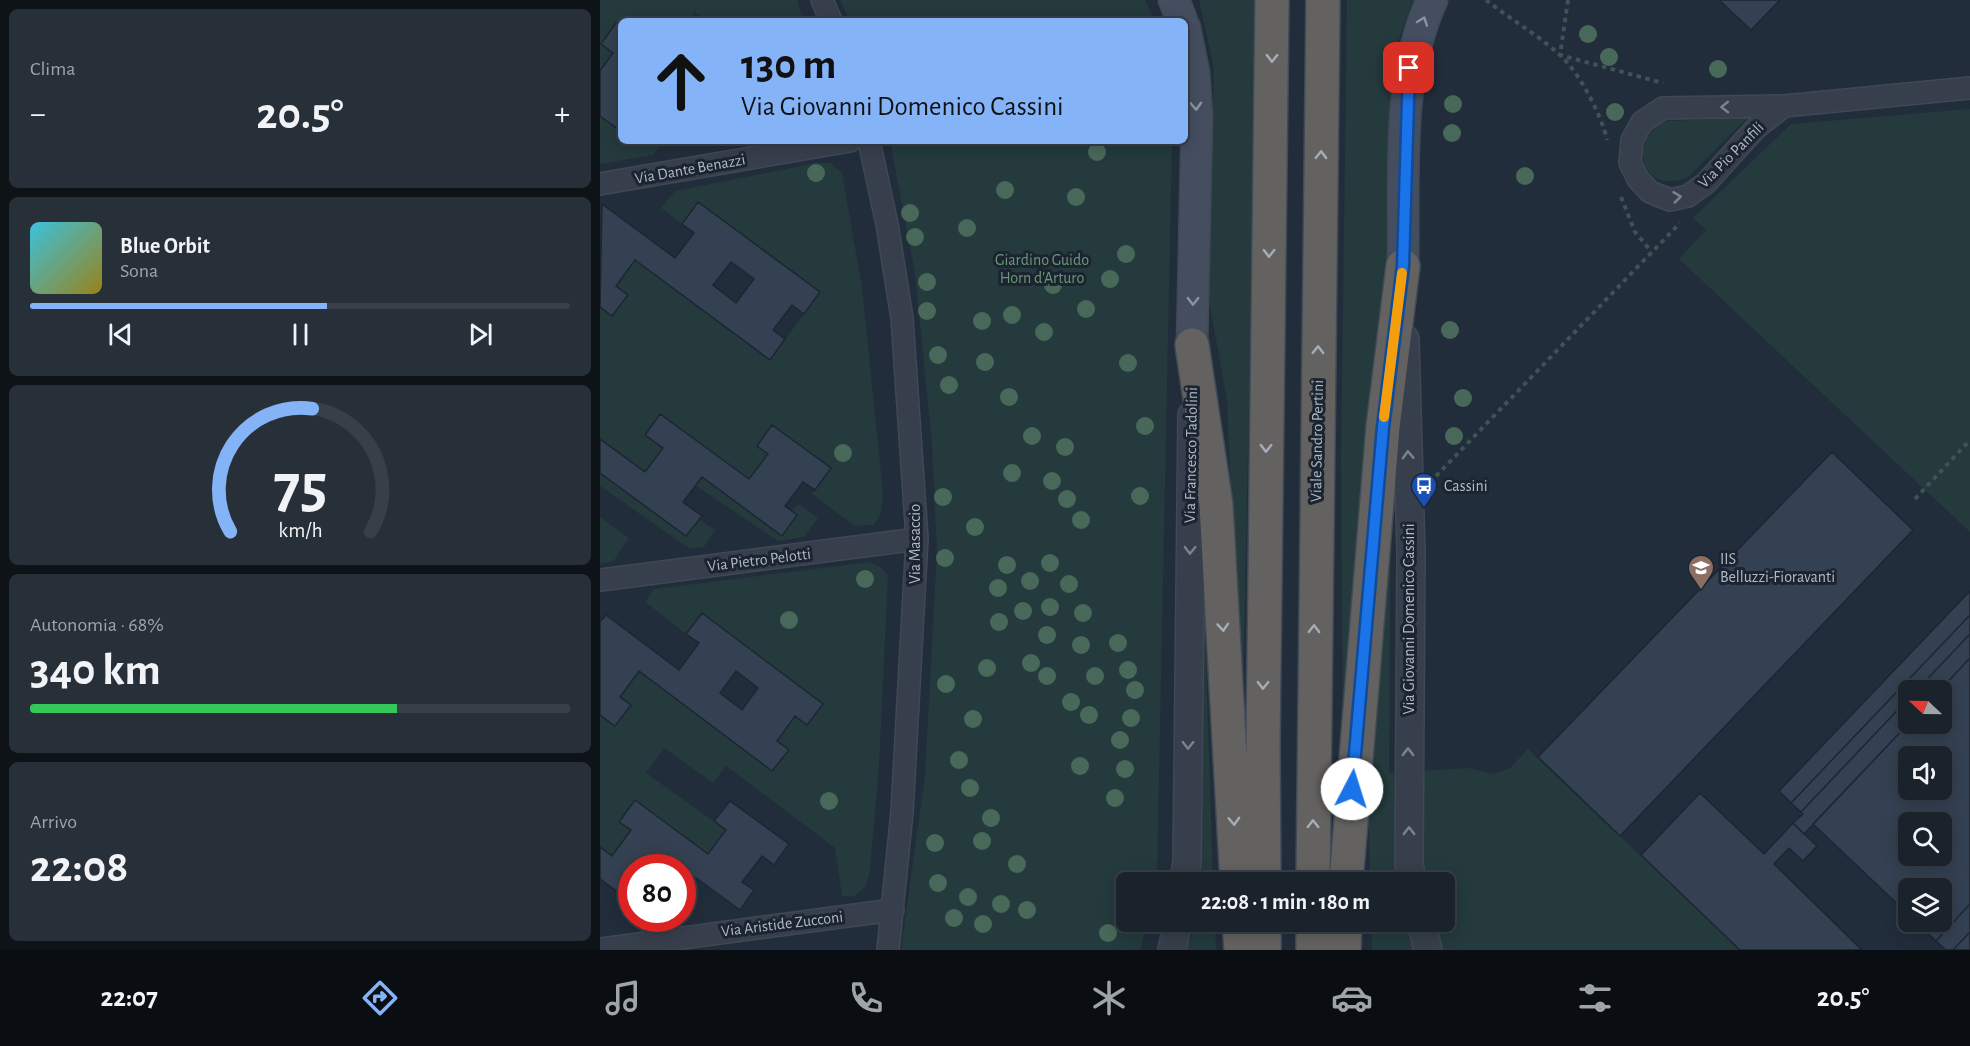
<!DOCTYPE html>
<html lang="it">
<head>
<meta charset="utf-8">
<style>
	body { margin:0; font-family:"Alegreya Sans",sans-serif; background:#272f38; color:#f1f3f6; height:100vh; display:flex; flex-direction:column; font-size:22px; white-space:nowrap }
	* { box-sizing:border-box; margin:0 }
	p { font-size:20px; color:#9fa4a9 }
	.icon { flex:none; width:33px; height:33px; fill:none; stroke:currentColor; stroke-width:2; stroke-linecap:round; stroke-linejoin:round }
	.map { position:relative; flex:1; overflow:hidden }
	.side { display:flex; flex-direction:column; gap:9px; padding:9px; background:#0e1318; width:600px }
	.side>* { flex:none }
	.top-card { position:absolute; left:18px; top:18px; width:570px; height:126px; border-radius:9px; box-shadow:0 3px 15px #0003,0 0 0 2px #383f48; background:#85b3f8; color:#111; overflow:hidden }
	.needle { width:39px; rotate:292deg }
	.controls { position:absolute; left:1298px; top:680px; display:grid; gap:12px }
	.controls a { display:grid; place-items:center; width:54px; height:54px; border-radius:9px; background:#1a222c; box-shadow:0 3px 15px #0003,0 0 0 2px #383f48; font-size:30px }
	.speed { position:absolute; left:18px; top:854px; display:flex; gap:12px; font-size:30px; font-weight:700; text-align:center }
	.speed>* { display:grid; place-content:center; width:78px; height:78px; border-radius:50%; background:#1a222c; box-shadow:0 3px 15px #0003,0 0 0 2px #383f48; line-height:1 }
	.speed .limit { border:9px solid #d22; background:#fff; color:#111 }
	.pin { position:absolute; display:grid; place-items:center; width:51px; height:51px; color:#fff; margin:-26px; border-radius:12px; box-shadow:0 3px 9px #0006 }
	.me { position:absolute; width:66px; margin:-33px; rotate:5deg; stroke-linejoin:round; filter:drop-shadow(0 0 4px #0008) }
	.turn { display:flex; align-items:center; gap:21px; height:126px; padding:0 24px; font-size:27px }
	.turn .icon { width:78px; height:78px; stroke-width:2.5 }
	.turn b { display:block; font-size:42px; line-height:51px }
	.big { font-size:45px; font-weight:700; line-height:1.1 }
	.side .card { flex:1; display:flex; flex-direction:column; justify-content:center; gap:9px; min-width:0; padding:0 21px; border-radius:9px; background:#272f38 }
	.side .dial { align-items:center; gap:0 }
	.dial svg { height:156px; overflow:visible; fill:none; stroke:#383f48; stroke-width:7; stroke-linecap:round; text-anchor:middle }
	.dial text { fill:#f1f3f6; stroke:none }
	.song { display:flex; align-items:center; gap:18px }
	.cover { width:72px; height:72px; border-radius:9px; background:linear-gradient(135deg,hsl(190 70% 55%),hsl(50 70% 35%)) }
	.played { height:6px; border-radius:3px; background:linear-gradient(90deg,#85b3f8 55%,#383f48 55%) }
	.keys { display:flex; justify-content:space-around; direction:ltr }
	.heat { display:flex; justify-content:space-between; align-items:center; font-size:33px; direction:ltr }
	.charge { height:9px; border-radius:4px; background:linear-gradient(90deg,#34c759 68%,#383f48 0) }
	.trip { position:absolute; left:516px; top:872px; width:339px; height:60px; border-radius:9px; background:#1a222c; box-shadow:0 3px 15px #0003,0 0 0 2px #383f48; font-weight:700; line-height:60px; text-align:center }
	.dock { display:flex; height:96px; justify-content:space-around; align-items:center; background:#0a0e12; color:#9fa4a9 }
	.dock .icon { width:42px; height:42px }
	.dock .current { color:#85b3f8 }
	.dock b { font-size:27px; color:#f1f3f6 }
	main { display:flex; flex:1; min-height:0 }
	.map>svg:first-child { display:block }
</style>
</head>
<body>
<main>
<section class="side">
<div class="card"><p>Clima</p>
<div class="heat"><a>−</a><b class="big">20.5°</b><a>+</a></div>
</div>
<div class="card">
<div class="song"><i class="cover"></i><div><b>Blue Orbit</b><p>Sona</p></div></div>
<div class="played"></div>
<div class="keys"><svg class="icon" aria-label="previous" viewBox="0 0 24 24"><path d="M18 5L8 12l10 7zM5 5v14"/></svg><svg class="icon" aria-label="pause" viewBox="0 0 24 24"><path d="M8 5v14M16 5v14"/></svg><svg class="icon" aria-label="next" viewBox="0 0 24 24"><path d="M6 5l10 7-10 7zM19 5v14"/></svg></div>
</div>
<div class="card dial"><svg viewBox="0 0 100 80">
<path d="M14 69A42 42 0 1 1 86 69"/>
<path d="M14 69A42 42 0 0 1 56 6" stroke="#85b3f8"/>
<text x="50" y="56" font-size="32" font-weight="700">75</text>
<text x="50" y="72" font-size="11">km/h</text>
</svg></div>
<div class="card"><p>Autonomia · 68%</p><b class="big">340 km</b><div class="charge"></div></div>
<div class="card"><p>Arrivo</p><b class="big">22:08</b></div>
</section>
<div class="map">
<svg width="1370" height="950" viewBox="0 0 1370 950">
	<rect width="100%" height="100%" fill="#222d3b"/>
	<path fill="#243a3c" d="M0 0H197L203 21H109L95 12 88 21H21V27L1 44 13 53 0 71Z
		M240 0H545L555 21H250Z
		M599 0H657L642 749 627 401 607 289 614 68Z
		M747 0H813L798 42 793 248 743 739 741 458Z
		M1370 109V532L1079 259 1106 230 1093 218 1191 124Z
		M0 116 21 131V141H57L61 144 53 155 0 164Z
		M1147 118 1088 177C1045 197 1023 142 1066 121Z
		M290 141H572L557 877 556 882H526V921H548L540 950H301L325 775 337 550 332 445 315 273Z
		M216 163H230L242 173 262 287 283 493 281 513 274 525 255 526 212 494 231 468 172 425 168 454 149 479 60 414 45 435 63 448 45 472 0 439V307L12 315 27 295 16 286 35 260 170 360 220 292 99 202 82 224 61 208 75 191Z
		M0 473 86 536 99 519 115 530 104 547 90 549 0 486Z
		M102 477 182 535 197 515 192 511 199 504 218 518 204 537 178 541 95 485Z
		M791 484 789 773 868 768 893 774 910 768 928 749 1140 950H772L771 921H844V882H770L768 783Z
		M601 501 613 882H600Z
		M0 517 29 538 13 562 0 564Z
		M270 562 281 567 288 575 279 766 270 870 266 886 254 896H242L235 848 126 766 113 783 64 748 46 773 126 830 108 854 35 801 19 821 31 830 12 856 0 847V715L15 726 20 697 39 671 172 771 188 750 177 741 195 716 207 725 222 705 102 614 86 634 45 602 54 589Z
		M596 921H615L616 950H587Z"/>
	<path fill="#344152" stroke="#1d2632" stroke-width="1.5" fill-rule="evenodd" d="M1119 0H1180L1151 30Z
		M16 23 21 27V131L0 116V71L13 53 1 44Z
		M98 202 220 292 204 314 192 305 173 330 185 339 170 360 35 260 16 286 28 295 12 316 0 307 2 204 75 258 94 233 82 224ZM131 262 154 279 136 303 113 285Z
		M60 414 149 479 168 454 157 446 172 425 231 468 215 490 203 482 185 506 197 515 182 536 102 477 83 502 102 516 86 536 0 473V439L45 472 63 448 45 435Z
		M1232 452 1313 530 1020 836 938 757Z
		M1370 591V615L1191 803 1179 791Z
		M102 613 223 704 207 725 195 716 177 741 189 750 172 771 39 671 20 697 31 705 15 726 0 715V622L6 615 79 670 99 643 86 634ZM136 671 158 688 142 710 120 693Z
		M1370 615V634L1317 690H1308V699L1201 812 1191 803Z
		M1370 634V658L1340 690H1317Z
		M1370 658V904L1336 941 1315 921H1341V888H1308V914L1213 824 1309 723H1341L1340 690ZM1308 756H1341V789H1308ZM1308 822H1341V855H1308Z
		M1308 699 1309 723 1204 834 1193 823 1203 814 1201 812Z
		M1100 793 1164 854 1193 823 1217 846 1203 861 1189 848 1174 864 1262 950H1140L1041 855Z
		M35 800 108 854 126 830 114 821 130 801 189 844 174 865 162 856 142 882 154 890 140 910 66 856 58 867H32V902L0 879V847L12 856 31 830 19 822Z
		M1370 904V932L1353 950H1346L1336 941Z
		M1370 932V950H1353Z"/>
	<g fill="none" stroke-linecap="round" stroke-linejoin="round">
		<defs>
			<path id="minor" d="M222 0 231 21
				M1184 106 1156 128 1106 183 1088 196 1070 200 1050 192 1038 179 1030 163 1032 140 1042 122 1063 108 1184 106 1370 88
				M269 141 287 224 302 318 317 539 302 812 288 950
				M0 184 250 141
				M0 580 317 539
				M0 949 293 910"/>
			<path id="tertiary" d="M805 339 811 552 809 865 813 882
				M584 882 587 861 592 415
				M821 921 828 950
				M572 950 578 921"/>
			<path id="secondary" d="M574 0 582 21
				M585 28 594 73 597 116 592 345
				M803 266C805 179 795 81 832 0"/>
			<path id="trunk" d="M592 345 616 505 637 882
				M664 882 663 745 672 0
				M713 882 723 0
				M746 882 783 427 803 266
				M639 921 641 950
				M664 921V950
				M713 921V950
				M744 950 745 921"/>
		</defs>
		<use href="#minor" stroke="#3f4854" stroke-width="24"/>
		<use href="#tertiary" stroke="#3f4854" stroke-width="30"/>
		<use href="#secondary" stroke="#3f4854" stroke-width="33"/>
		<use href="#trunk" stroke="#414a56" stroke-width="36"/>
		<path stroke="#3d5355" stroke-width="4" stroke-dasharray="4.5 4.5" stroke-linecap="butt" d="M886 0C910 19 938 35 960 55 979 72 1002 116 1007 140
			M968 0 960 55 1063 83
			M1021 197 1035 232 1051 251
			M836 476 1080 223
			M1315 499 1370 440"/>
		<use href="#minor" stroke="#363f4b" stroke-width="21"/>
		<use href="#tertiary" stroke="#363f4b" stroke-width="27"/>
		<use href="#secondary" stroke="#444e5f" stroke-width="30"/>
		<use href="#trunk" stroke="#636260" stroke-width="33"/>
	</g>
	<g fill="#48685a">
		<circle cx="988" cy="34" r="9"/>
		<circle cx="1009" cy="57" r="9"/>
		<circle cx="1118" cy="69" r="9"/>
		<circle cx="853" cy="104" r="9"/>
		<circle cx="1015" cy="112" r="9"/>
		<circle cx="852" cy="133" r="9"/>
		<circle cx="497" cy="152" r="9"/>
		<circle cx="216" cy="173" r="9"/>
		<circle cx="925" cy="176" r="9"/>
		<circle cx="405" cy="190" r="9"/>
		<circle cx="476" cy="197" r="9"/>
		<circle cx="310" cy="213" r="9"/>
		<circle cx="367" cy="228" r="9"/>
		<circle cx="315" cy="237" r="9"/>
		<circle cx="526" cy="254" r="9"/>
		<circle cx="510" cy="279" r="9"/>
		<circle cx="327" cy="282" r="9"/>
		<circle cx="453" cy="285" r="9"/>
		<circle cx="486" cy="309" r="9"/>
		<circle cx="327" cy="311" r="9"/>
		<circle cx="412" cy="315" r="9"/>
		<circle cx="382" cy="321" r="9"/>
		<circle cx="850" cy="330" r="9"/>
		<circle cx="444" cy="332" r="9"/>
		<circle cx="338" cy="355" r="9"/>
		<circle cx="385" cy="362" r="9"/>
		<circle cx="528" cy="363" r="9"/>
		<circle cx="349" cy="385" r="9"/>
		<circle cx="409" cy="397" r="9"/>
		<circle cx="863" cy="398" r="9"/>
		<circle cx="545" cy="426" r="9"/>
		<circle cx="432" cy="436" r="9"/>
		<circle cx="854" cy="436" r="9"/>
		<circle cx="465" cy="447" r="9"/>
		<circle cx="243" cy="453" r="9"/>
		<circle cx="412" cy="473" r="9"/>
		<circle cx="452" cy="481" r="9"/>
		<circle cx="540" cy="496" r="9"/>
		<circle cx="343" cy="497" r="9"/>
		<circle cx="467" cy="499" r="9"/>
		<circle cx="481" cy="520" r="9"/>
		<circle cx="375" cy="527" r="9"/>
		<circle cx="345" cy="558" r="9"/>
		<circle cx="450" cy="563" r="9"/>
		<circle cx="407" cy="565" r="9"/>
		<circle cx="265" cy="579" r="9"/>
		<circle cx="430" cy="581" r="9"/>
		<circle cx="469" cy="584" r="9"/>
		<circle cx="398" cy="588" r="9"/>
		<circle cx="450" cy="607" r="9"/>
		<circle cx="423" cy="611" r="9"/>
		<circle cx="483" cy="613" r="9"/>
		<circle cx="189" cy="620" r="9"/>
		<circle cx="399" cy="622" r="9"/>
		<circle cx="447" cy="635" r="9"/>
		<circle cx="518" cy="643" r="9"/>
		<circle cx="481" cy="645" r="9"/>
		<circle cx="431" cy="663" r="9"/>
		<circle cx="387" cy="668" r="9"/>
		<circle cx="528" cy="670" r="9"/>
		<circle cx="447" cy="676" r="9"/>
		<circle cx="495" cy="676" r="9"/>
		<circle cx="346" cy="684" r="9"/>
		<circle cx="535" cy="690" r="9"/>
		<circle cx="471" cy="702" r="9"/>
		<circle cx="489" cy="715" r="9"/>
		<circle cx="531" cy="718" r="9"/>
		<circle cx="373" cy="719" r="9"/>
		<circle cx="520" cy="740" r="9"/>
		<circle cx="359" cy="760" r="9"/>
		<circle cx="480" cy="766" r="9"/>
		<circle cx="525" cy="769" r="9"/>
		<circle cx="370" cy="788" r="9"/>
		<circle cx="515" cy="798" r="9"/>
		<circle cx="229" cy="801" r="9"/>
		<circle cx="391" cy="818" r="9"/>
		<circle cx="382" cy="841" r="9"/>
		<circle cx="335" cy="843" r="9"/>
		<circle cx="417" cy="864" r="9"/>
		<circle cx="338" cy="883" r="9"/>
		<circle cx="368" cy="897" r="9"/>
		<circle cx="401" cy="904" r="9"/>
		<circle cx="427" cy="910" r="9"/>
		<circle cx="354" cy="918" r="9"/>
		<circle cx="383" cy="924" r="9"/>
		<circle cx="508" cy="933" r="9"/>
	</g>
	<defs><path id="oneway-chevron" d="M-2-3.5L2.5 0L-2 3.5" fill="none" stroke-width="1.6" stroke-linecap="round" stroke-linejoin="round" transform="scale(1.5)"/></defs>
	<g stroke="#8b94a3">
		<use href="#oneway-chevron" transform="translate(823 21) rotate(-70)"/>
		<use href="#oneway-chevron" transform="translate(596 106) rotate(87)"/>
		<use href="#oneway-chevron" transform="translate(593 301) rotate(91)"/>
	</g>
	<g stroke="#a5adb8">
		<use href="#oneway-chevron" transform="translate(672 58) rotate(91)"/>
		<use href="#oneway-chevron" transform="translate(721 155) rotate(-89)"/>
		<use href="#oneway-chevron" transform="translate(669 253) rotate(91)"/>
		<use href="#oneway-chevron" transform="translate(718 350) rotate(-89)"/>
		<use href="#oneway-chevron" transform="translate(666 448) rotate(91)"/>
		<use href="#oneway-chevron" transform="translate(623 627) rotate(86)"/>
		<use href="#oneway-chevron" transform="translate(714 629) rotate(-89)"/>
		<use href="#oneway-chevron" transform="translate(663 685) rotate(91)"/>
		<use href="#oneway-chevron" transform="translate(634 821) rotate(88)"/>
		<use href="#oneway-chevron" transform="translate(713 824) rotate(-90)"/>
	</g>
	<g stroke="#7a838f">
		<use href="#oneway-chevron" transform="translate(1125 107) rotate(179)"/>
		<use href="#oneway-chevron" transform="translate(1077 197) rotate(-7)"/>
		<use href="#oneway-chevron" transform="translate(808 455) rotate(-92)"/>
		<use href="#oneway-chevron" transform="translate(590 550) rotate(91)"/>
		<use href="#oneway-chevron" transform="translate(588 745) rotate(91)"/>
		<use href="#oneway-chevron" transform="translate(808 752) rotate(-90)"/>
		<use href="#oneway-chevron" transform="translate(809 831) rotate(-90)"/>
	</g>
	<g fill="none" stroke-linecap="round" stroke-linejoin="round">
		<defs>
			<path id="route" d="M752 789 783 427 803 266 809 68"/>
		</defs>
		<use href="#route" stroke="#114b97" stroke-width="15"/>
		<use href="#route" stroke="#1a73e8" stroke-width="10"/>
		<path stroke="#f59e0b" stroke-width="10" d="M784 417 802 273"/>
	</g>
	<defs>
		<symbol id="bus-pin" viewBox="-11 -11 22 30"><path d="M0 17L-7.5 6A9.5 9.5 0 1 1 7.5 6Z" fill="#1a4fb4" stroke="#1b2430"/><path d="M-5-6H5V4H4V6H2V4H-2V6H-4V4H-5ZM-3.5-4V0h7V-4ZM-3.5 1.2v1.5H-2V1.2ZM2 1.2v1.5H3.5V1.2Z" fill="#fff"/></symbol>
		<symbol id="school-pin" viewBox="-11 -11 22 30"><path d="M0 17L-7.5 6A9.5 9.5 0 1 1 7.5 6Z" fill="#8d6e63" stroke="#1b2430"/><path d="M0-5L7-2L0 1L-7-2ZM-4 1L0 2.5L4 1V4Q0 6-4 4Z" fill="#fff"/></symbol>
	</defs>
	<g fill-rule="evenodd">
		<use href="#bus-pin" x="809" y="471" width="30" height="40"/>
		<use href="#school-pin" x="1086" y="553" width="30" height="40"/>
	</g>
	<g text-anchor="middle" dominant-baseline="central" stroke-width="6" stroke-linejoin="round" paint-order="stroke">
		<g font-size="16" fill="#b1bac7" stroke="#1b2430">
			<text transform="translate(1131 155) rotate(-45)">Via Pio Panfili</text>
			<text transform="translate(90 169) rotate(-10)">Via Dante Benazzi</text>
			<text transform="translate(717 441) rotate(-89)">Viale Sandro Pertini</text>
			<text transform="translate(591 455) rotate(-89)">Via Francesco Tadolini</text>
			<text transform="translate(315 544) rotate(-90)">Via Masaccio</text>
			<text transform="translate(159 560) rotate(-7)">Via Pietro Pelotti</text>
			<text transform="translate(809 619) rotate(-90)">Via Giovanni Domenico Cassini</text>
			<text transform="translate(182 924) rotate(-7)">Via Aristide Zucconi</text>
		</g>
		<g font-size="16" fill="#689873" stroke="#1b2430">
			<text x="442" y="260">Giardino Guido<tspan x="442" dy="18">Horn d'Arturo</tspan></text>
		</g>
		<g font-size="16" fill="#b1bac7" stroke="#1b2430" text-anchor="start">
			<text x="844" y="486">Cassini</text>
			<text x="1120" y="559">IIS<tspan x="1120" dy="18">Belluzzi-Fioravanti</tspan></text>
		</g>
	</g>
</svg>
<div class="controls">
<a><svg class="needle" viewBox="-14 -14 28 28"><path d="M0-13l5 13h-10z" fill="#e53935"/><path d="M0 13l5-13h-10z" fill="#9fa4a9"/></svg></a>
<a><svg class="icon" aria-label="sound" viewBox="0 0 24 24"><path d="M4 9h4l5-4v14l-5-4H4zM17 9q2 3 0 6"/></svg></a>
<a><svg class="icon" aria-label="search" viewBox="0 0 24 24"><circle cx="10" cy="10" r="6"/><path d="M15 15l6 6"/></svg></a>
<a><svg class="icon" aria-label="layers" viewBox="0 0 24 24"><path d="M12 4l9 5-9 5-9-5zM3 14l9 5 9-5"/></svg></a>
</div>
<div class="speed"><div class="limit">80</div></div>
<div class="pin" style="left:809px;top:68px;background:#d93025"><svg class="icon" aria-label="arrive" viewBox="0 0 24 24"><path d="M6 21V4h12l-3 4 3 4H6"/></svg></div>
<svg class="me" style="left:752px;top:789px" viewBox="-20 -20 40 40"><circle r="19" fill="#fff"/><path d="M0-13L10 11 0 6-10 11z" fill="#1a73e8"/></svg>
<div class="trip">22:08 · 1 min · 180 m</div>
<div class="top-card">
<div class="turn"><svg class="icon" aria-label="ahead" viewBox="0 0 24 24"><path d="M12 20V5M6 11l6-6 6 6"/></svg><div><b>130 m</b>Via Giovanni Domenico Cassini</div></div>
</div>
</div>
</main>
<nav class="dock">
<b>22:07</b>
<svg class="icon current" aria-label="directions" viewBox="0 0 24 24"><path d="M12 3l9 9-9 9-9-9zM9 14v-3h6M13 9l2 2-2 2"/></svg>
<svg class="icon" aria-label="music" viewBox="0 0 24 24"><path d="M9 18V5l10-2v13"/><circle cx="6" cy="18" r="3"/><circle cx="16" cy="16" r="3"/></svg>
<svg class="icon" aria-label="phone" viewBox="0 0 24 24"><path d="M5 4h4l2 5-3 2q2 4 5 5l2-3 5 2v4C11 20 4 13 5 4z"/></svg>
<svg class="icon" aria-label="climate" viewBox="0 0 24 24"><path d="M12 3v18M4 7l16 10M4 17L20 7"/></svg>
<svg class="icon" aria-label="car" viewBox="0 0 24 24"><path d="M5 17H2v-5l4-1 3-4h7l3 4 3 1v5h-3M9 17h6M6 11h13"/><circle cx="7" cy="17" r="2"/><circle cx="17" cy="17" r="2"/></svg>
<svg class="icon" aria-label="filters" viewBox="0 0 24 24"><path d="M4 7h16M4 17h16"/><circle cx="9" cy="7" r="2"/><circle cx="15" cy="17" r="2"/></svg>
<b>20.5°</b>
</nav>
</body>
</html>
